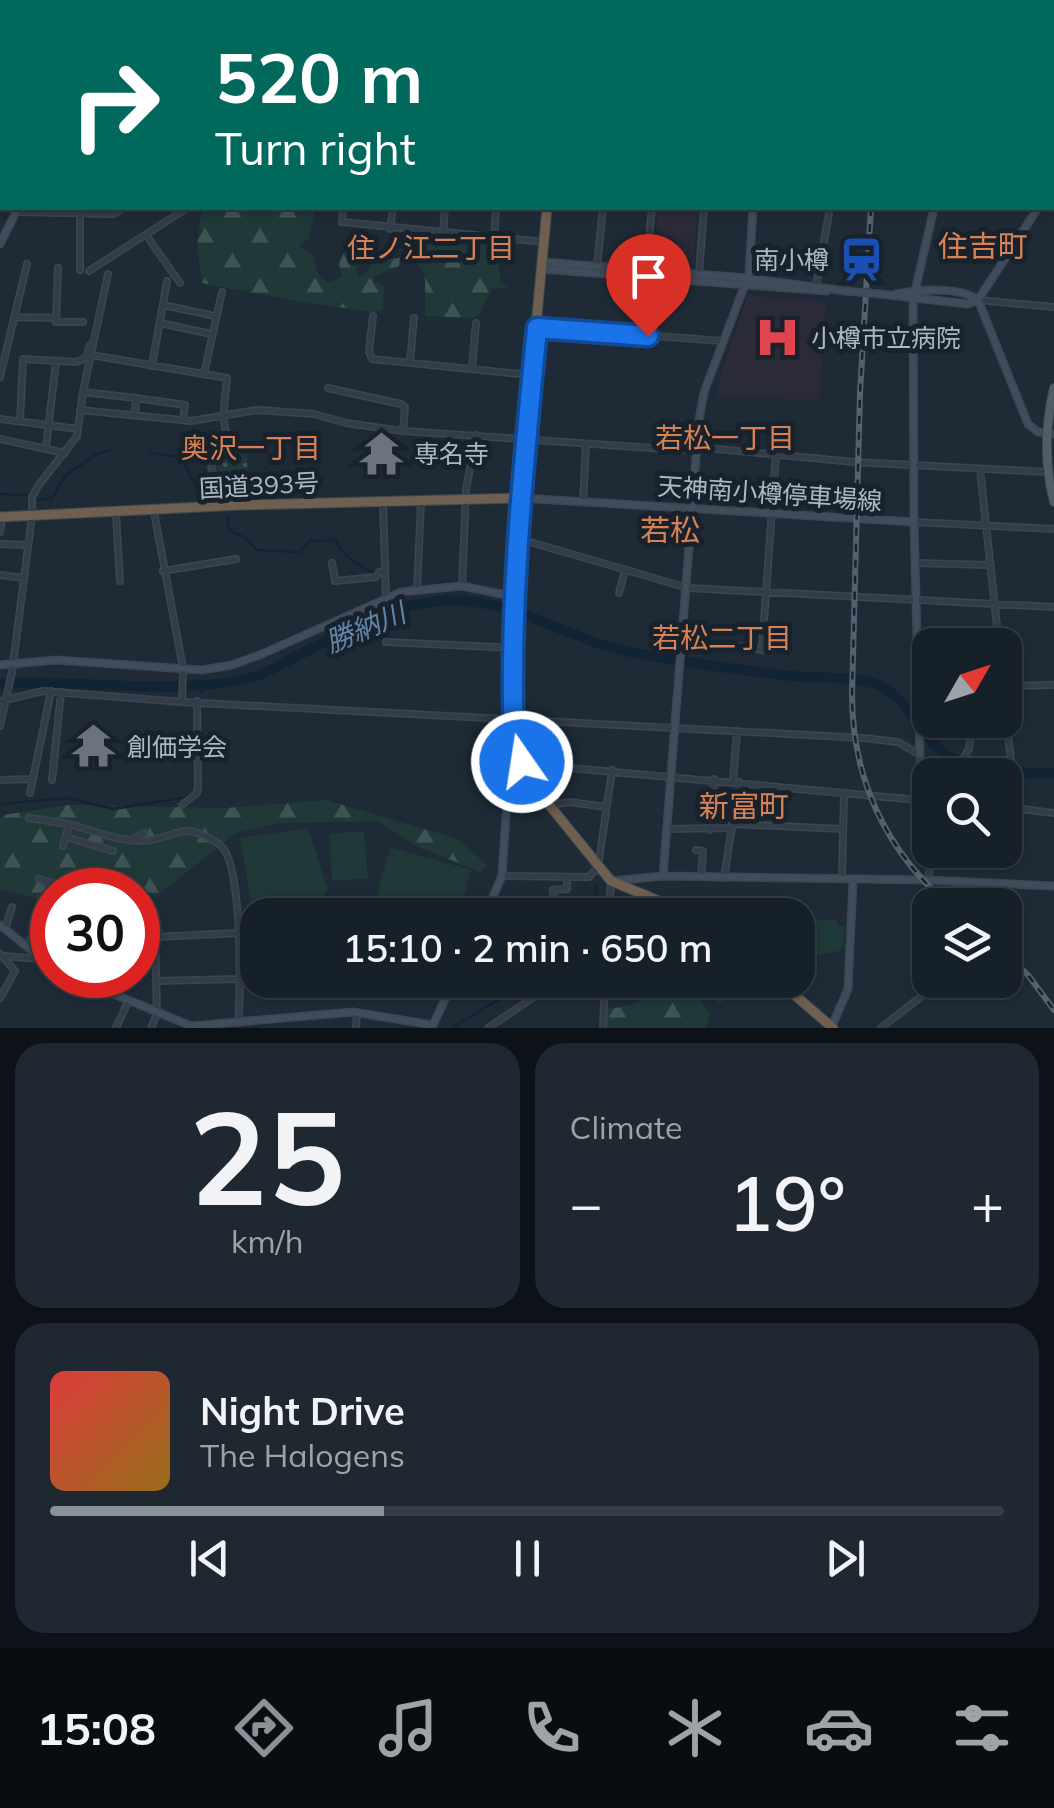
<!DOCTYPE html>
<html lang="en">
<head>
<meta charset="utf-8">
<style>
	body { margin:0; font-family:Mulish,"Noto Sans JP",sans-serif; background:#1f2831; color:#f1f3f6; height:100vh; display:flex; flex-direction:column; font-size:38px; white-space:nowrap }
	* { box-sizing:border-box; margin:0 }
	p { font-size:32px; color:#9ea3a8 }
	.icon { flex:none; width:55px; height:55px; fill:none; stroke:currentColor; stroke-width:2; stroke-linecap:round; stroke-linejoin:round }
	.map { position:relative; height:1028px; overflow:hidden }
	.side { display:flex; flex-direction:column; gap:15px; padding:15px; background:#0c1217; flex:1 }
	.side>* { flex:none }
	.guide { position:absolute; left:0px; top:0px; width:1055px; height:210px; box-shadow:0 2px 8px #0004,0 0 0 2px #353e46; background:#00695c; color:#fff; overflow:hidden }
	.needle { width:65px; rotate:51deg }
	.buttons { position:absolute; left:912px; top:628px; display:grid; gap:20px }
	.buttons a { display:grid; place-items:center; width:110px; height:110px; border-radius:20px; background:#162029; box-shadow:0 2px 8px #0004,0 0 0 2px #353e46; font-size:50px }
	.speed { position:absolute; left:30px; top:868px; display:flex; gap:20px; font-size:50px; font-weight:700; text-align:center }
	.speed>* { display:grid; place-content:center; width:130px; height:130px; border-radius:50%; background:#162029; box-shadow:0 2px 8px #0004,0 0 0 2px #353e46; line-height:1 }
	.speed .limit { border:15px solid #d22; background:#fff; color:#111 }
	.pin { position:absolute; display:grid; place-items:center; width:85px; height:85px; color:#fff; margin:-102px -42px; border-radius:50% 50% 50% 0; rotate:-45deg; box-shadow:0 0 10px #0007 }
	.pin .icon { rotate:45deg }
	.me { position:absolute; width:110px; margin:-55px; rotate:347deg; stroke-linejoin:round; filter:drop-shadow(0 0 8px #0008) }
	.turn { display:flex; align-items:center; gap:35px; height:210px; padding:0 50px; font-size:45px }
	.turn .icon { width:130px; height:130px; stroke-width:2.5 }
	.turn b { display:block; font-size:70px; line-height:85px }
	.big { font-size:75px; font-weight:600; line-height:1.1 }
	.side .tile { flex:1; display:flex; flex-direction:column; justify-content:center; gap:15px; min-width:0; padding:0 35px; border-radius:30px; background:#1f2831 }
	.side .dial { align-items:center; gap:0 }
	.dial b { font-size:130px; line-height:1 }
	.song { display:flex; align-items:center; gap:30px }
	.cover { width:120px; height:120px; border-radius:15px; background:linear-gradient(135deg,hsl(0 70% 55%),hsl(40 70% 35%)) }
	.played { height:10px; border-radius:5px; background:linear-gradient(90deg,#8c9099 35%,#353e46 35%) }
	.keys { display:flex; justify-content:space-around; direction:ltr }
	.heat { display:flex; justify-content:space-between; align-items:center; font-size:55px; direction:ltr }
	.side .tiles { flex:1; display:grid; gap:15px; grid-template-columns:1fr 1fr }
	.tile:last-child { grid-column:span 2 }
	.trip { position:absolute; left:240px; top:898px; width:575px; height:100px; border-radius:30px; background:#162029; box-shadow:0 2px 8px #0004,0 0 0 2px #353e46; font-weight:600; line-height:100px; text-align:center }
	.menu { display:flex; height:160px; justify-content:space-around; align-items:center; background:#090d10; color:#9ea3a8 }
	.menu .icon { width:70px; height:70px }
	.menu .on { color:#8c9099 }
	.menu b { font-size:45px; color:#f1f3f6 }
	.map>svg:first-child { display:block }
</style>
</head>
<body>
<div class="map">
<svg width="1054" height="1028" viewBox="0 0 1054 1028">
	<defs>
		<pattern id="green-dots" width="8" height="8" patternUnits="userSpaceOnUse" patternTransform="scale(2.5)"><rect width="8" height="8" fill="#203838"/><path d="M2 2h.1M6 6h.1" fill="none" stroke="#3e5353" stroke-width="1.8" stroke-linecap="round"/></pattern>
		<pattern id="forest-firs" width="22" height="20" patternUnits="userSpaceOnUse" patternTransform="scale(2.5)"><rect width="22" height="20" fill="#203838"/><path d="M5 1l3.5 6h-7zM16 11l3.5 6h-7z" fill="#3e5353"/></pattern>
	</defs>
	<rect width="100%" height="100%" fill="#1e2b37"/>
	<path fill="#2b2a39" d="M659 208H698L693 268 653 265Z
		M748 295 826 302 819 400 716 397 721 373Z"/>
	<path fill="url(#green-dots)" d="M247 453 249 497 216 498 214 463 218 459Z"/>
	<path fill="url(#forest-firs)" d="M202 208H286L299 214 308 208H315L309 238 299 246 313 255C316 269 316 278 331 282L342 276 339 264 344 252 354 258 358 275 363 277 374 260 400 258 399 266 374 277V282L384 286 383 309 375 312 306 303 202 283 197 247Z
		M424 236 494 243 504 254 499 264 500 281 509 287 491 289 480 314 474 318 425 316C426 304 425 293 425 282 426 263 399 255 424 236Z
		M326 800 458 839 488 866 480 872 417 846 378 821 279 823 236 833 155 897 127 880V890H52V902L0 889V820L3 815 68 805 226 808Z
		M655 980H710L728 990 720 1004 715 1001 713 991 702 992V1004L710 1014 706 1028H607V1009L628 1006 647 998Z"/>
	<path fill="#203838" d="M308 828 328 890 321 898 257 906 251 903 240 838Z
		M364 831 368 878 332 881 329 834Z
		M390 847 471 870 458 915H433L376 899Z
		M798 919 837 920 838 926H845L843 945 839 951 798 959Z"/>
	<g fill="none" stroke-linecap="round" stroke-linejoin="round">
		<path stroke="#122334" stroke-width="2.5" d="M150 453 179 457 183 461 202 498
			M0 494 26 495
			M39 500 52 498 66 475 97 454 111 450
			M227 518 230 531 246 538 257 550 300 552 310 541 335 540C343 558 370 575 390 577
			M201 686V692
			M0 804 68 798 113 809 188 797
			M596 853 604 810
			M595 884 599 906 595 915
			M455 1026 501 998 523 980"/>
		<path stroke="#122334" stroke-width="10" d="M0 684C82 678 169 697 250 678 264 675 278 666 291 659 347 632 403 594 468 601 526 607 578 643 635 653 687 662 740 671 792 676 819 679 850 675 875 684 907 696 915 727 938 748 966 774 1018 774 1054 773"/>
		<defs>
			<path id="street" d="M317 0 318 2
				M610 0 622 2
				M672 0V2
				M974 0 975 2
				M143 2 148 0
				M264 2V0
				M383 2 384 0
				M636 2V0
				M677 2 678 0
				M889 2V0
				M0 69 2 68
				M1052 97H1054
				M0 171 2 172
				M1052 171H1054
				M343 208 342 222 544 242
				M16 212 113 214 123 208
				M390 229 393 208
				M443 234 445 208
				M146 235 180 283
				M494 238 496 208
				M597 266 603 208
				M58 268 56 322H83
				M80 270V213
				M89 271 187 208
				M699 274 704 208
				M645 278 652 208
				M816 286 830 208
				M978 300 1054 307
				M163 305 215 316
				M373 316 369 352 372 359 530 375
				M14 317 56 318
				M160 323 211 334
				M537 327 722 341
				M91 355 227 378C225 402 217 431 237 448
				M410 362 414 318
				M152 366 167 281
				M472 368 476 323
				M204 374 222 292
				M0 377 27 264
				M328 388 401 404 405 407 403 431
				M83 392 136 398 135 415
				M136 398 185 405 183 420
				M80 410 191 421 257 410 314 414 346 423 403 431 697 451
				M0 419 78 429
				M20 421 23 359 76 362 86 358 90 345
				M0 439 65 453
				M697 447 854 462 1047 472
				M46 448 56 361
				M980 469 999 645
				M383 502 386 597
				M583 502 586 444
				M214 507 211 461 214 456 238 448
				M154 512 183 668 182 702
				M116 514 120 581
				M914 522 1054 529
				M0 532 2 517
				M520 539 688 588 1054 607
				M0 544 28 545
				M332 563 335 581 376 577 379 572H385
				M916 563 988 565
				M163 571 236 559
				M0 575 24 578
				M462 586 466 490 476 435
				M417 590 421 501
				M619 593 625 570
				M386 642 514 648
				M917 642 998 644
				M734 645 762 650 776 453
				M919 684 930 685
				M1005 686 1054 685
				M0 701 43 691 182 702 864 738 898 742 920 755 919 799
				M1005 713 1014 782 1013 808
				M0 726 12 672 32 516V497L38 486 77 436 83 392 108 274
				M515 763 930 801
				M953 775 969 749 972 720
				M0 780 32 779
				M52 780 61 692
				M733 781 737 731
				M30 793 51 691
				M555 802 557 765
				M182 805 197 793 198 786 197 701
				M552 805 569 802 606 807
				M1005 807 1054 813
				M29 818 69 824
				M732 824 843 829
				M666 829 731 828
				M710 830 714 779
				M66 837 113 851
				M133 839 144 833
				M63 846 69 824C96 831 122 844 151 840 163 838 176 831 189 831 199 832 216 840 223 848 242 871 241 990 238 1023
				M696 850 703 851 701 877
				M502 876 589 877 598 867 612 770
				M724 878 739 782
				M842 878 844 794
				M39 879 59 885 64 890
				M927 880 935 850
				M549 915 554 908 553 890 567 889V877
				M609 915 611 883
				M5 929 12 907
				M28 948 39 912
				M0 954 15 971 0 998
				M4 956 41 959
				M156 981 238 979
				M113 995 119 975
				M116 1028 128 1002
				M151 1028 157 1014 155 937 238 933
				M356 1028 357 1013
				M488 1028 559 980
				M603 1028 605 980
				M881 1028 942 980"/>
			<path id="secondary" d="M497 0 502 2
				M304 2 307 0
				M762 2V0
				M1052 42H1054
				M0 118H2
				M1052 186 1054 184
				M1038 208 978 300 1028 424 1038 432 1054 434
				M0 244 18 208
				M543 262 747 278 845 291
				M542 269 827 291
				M880 294 968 304 978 300
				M896 294C918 290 957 286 977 299
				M520 498 914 522 913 300 934 208
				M914 522 920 755
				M0 665 56 660 202 670 232 665 262 654 401 592 462 586 515 597
				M663 876 699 420 704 392 749 274 753 208
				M611 881 663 876 927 880 1054 886
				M485 915 502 876 508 786 515 763
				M0 925 52 967
				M68 975 191 1026 353 1012 433 1025 454 980
				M832 1026 848 989 853 881"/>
			<path id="primary" d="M1054 388C1045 426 1044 464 1054 502"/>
			<path id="highway" d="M575 2 576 0
				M547 208 520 498 513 719 515 763 611 881 693 915
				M0 517 241 505 520 498
				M777 980 833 1028"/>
		</defs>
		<use href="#street" stroke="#3b4651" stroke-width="8"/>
		<use href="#secondary" stroke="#3b4651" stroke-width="9"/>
		<use href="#primary" stroke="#3b4651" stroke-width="10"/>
		<use href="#highway" stroke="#3d4852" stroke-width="11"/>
		<use href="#street" stroke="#323d48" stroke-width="5"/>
		<use href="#secondary" stroke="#404c5b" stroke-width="6"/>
		<use href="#primary" stroke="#505c68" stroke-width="8"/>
		<use href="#highway" stroke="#6e5f4e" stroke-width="9"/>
		<defs>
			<path id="rail" d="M906 2 907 0
				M871 208 860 393 852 694C852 778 885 850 949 905
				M1005 954 1028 975 1054 1010"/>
		</defs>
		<use href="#rail" stroke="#53616f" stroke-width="6"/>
		<use href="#rail" stroke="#18222c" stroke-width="2.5" stroke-dasharray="8" stroke-linecap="butt"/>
		<defs>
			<path id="secondary-bridge" d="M845 291 880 294"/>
		</defs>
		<use href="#secondary-bridge" stroke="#3b4651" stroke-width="9" stroke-linecap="butt"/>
		<use href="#secondary-bridge" stroke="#404c5b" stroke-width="6"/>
	</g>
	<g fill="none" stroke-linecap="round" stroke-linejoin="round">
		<defs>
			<path id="route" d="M522 762 515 763C507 618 523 472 537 328L648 336"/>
		</defs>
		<use href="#route" stroke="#114b97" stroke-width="25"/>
		<use href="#route" stroke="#1a73e8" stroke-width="18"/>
	</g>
	<defs>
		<symbol id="station-bare" viewBox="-9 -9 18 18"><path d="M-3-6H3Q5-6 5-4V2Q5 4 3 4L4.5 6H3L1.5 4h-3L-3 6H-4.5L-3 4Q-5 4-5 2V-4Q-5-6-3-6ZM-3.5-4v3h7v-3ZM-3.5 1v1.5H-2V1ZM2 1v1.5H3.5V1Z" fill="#1a4fb4" stroke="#18222c" stroke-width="2.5" paint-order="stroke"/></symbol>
		<symbol id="hospital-bare" viewBox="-9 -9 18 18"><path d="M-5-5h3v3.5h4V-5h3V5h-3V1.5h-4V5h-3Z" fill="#e0444e" stroke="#18222c" stroke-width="2.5" paint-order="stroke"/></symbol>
		<symbol id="temple-bare" viewBox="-9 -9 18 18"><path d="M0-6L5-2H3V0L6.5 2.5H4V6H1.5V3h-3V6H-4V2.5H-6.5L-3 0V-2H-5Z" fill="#6b7280" stroke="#18222c" stroke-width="2.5" paint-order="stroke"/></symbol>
	</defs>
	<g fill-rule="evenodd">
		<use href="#station-bare" x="830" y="228" width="63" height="63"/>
		<use href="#hospital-bare" x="746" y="306" width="63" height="63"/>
		<use href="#temple-bare" x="350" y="422" width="63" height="63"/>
		<use href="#temple-bare" x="62" y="714" width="63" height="63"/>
	</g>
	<g text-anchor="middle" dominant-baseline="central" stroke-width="10" stroke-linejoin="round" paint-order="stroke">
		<g font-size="25" fill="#acb8c5" stroke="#18222c" text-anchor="start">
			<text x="829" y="259" text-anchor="end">南小樽</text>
			<text x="811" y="337">小樽市立病院</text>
			<text x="414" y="453">専名寺</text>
			<text x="127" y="746">創価学会</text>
		</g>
		<g font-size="25" fill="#acb8c5" stroke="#18222c">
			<text transform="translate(259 485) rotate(-3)">国道393号</text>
			<text transform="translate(770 493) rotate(4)">天神南小樽停車場線</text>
		</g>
		<g font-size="28" fill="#d88154" stroke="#18222c">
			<text x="431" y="247">住ノ江二丁目</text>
			<text x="725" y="437">若松一丁目</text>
			<text x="251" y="447">奥沢一丁目</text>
			<text x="722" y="637">若松二丁目</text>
		</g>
		<g font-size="28" font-style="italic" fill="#6285a6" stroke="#18222c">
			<text transform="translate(365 627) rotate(-23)">勝納川</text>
		</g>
		<g font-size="30" fill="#d88154" stroke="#18222c">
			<text x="983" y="246">住吉町</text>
			<text x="670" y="530">若松</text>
			<text x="744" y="806">新富町</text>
		</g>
	</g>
</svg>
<div class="buttons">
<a><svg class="needle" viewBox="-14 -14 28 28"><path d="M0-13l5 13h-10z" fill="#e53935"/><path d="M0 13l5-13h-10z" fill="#9ea3a8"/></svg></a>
<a><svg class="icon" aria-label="search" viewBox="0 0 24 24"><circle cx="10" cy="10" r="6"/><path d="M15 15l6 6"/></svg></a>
<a><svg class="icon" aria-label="layers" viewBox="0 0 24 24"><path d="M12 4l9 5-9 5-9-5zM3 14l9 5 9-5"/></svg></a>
</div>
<div class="speed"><div class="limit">30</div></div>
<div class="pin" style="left:648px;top:336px;background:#d93025"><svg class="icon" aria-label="arrive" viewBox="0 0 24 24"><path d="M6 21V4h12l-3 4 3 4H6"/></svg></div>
<svg class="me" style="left:522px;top:762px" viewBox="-20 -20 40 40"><circle r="17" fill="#1a73e8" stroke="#fff" stroke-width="3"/><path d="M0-11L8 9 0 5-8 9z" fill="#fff"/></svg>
<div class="trip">15:10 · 2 min · 650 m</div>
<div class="guide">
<div class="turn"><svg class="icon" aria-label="right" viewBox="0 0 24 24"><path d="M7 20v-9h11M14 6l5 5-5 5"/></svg><div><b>520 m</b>Turn right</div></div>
</div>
</div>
<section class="side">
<div class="tiles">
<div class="tile dial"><b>25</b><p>km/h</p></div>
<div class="tile"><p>Climate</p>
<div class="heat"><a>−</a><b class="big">19°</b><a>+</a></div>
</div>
<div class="tile">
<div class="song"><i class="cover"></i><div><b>Night Drive</b><p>The Halogens</p></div></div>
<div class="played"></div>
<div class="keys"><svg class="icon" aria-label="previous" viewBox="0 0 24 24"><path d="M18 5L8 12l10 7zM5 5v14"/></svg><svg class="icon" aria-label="pause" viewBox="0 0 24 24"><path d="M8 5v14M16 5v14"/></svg><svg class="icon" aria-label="next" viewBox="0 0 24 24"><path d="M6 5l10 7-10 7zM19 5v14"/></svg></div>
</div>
</div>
</section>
<nav class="menu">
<b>15:08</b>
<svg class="icon on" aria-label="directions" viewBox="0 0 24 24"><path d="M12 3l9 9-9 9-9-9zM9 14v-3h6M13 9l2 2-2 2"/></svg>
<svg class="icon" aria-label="music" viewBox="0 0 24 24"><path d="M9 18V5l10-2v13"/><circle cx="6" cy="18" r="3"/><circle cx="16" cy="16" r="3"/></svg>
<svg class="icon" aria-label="phone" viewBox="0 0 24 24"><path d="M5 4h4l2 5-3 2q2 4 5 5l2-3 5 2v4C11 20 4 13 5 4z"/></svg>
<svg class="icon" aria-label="climate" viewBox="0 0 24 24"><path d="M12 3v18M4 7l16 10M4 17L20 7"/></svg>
<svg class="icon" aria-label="car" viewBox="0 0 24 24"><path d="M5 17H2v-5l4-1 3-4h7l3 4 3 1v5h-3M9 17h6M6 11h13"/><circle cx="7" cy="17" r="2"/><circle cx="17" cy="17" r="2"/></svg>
<svg class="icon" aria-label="filters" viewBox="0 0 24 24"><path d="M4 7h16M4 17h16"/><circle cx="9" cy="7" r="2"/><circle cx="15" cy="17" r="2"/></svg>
</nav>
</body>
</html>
